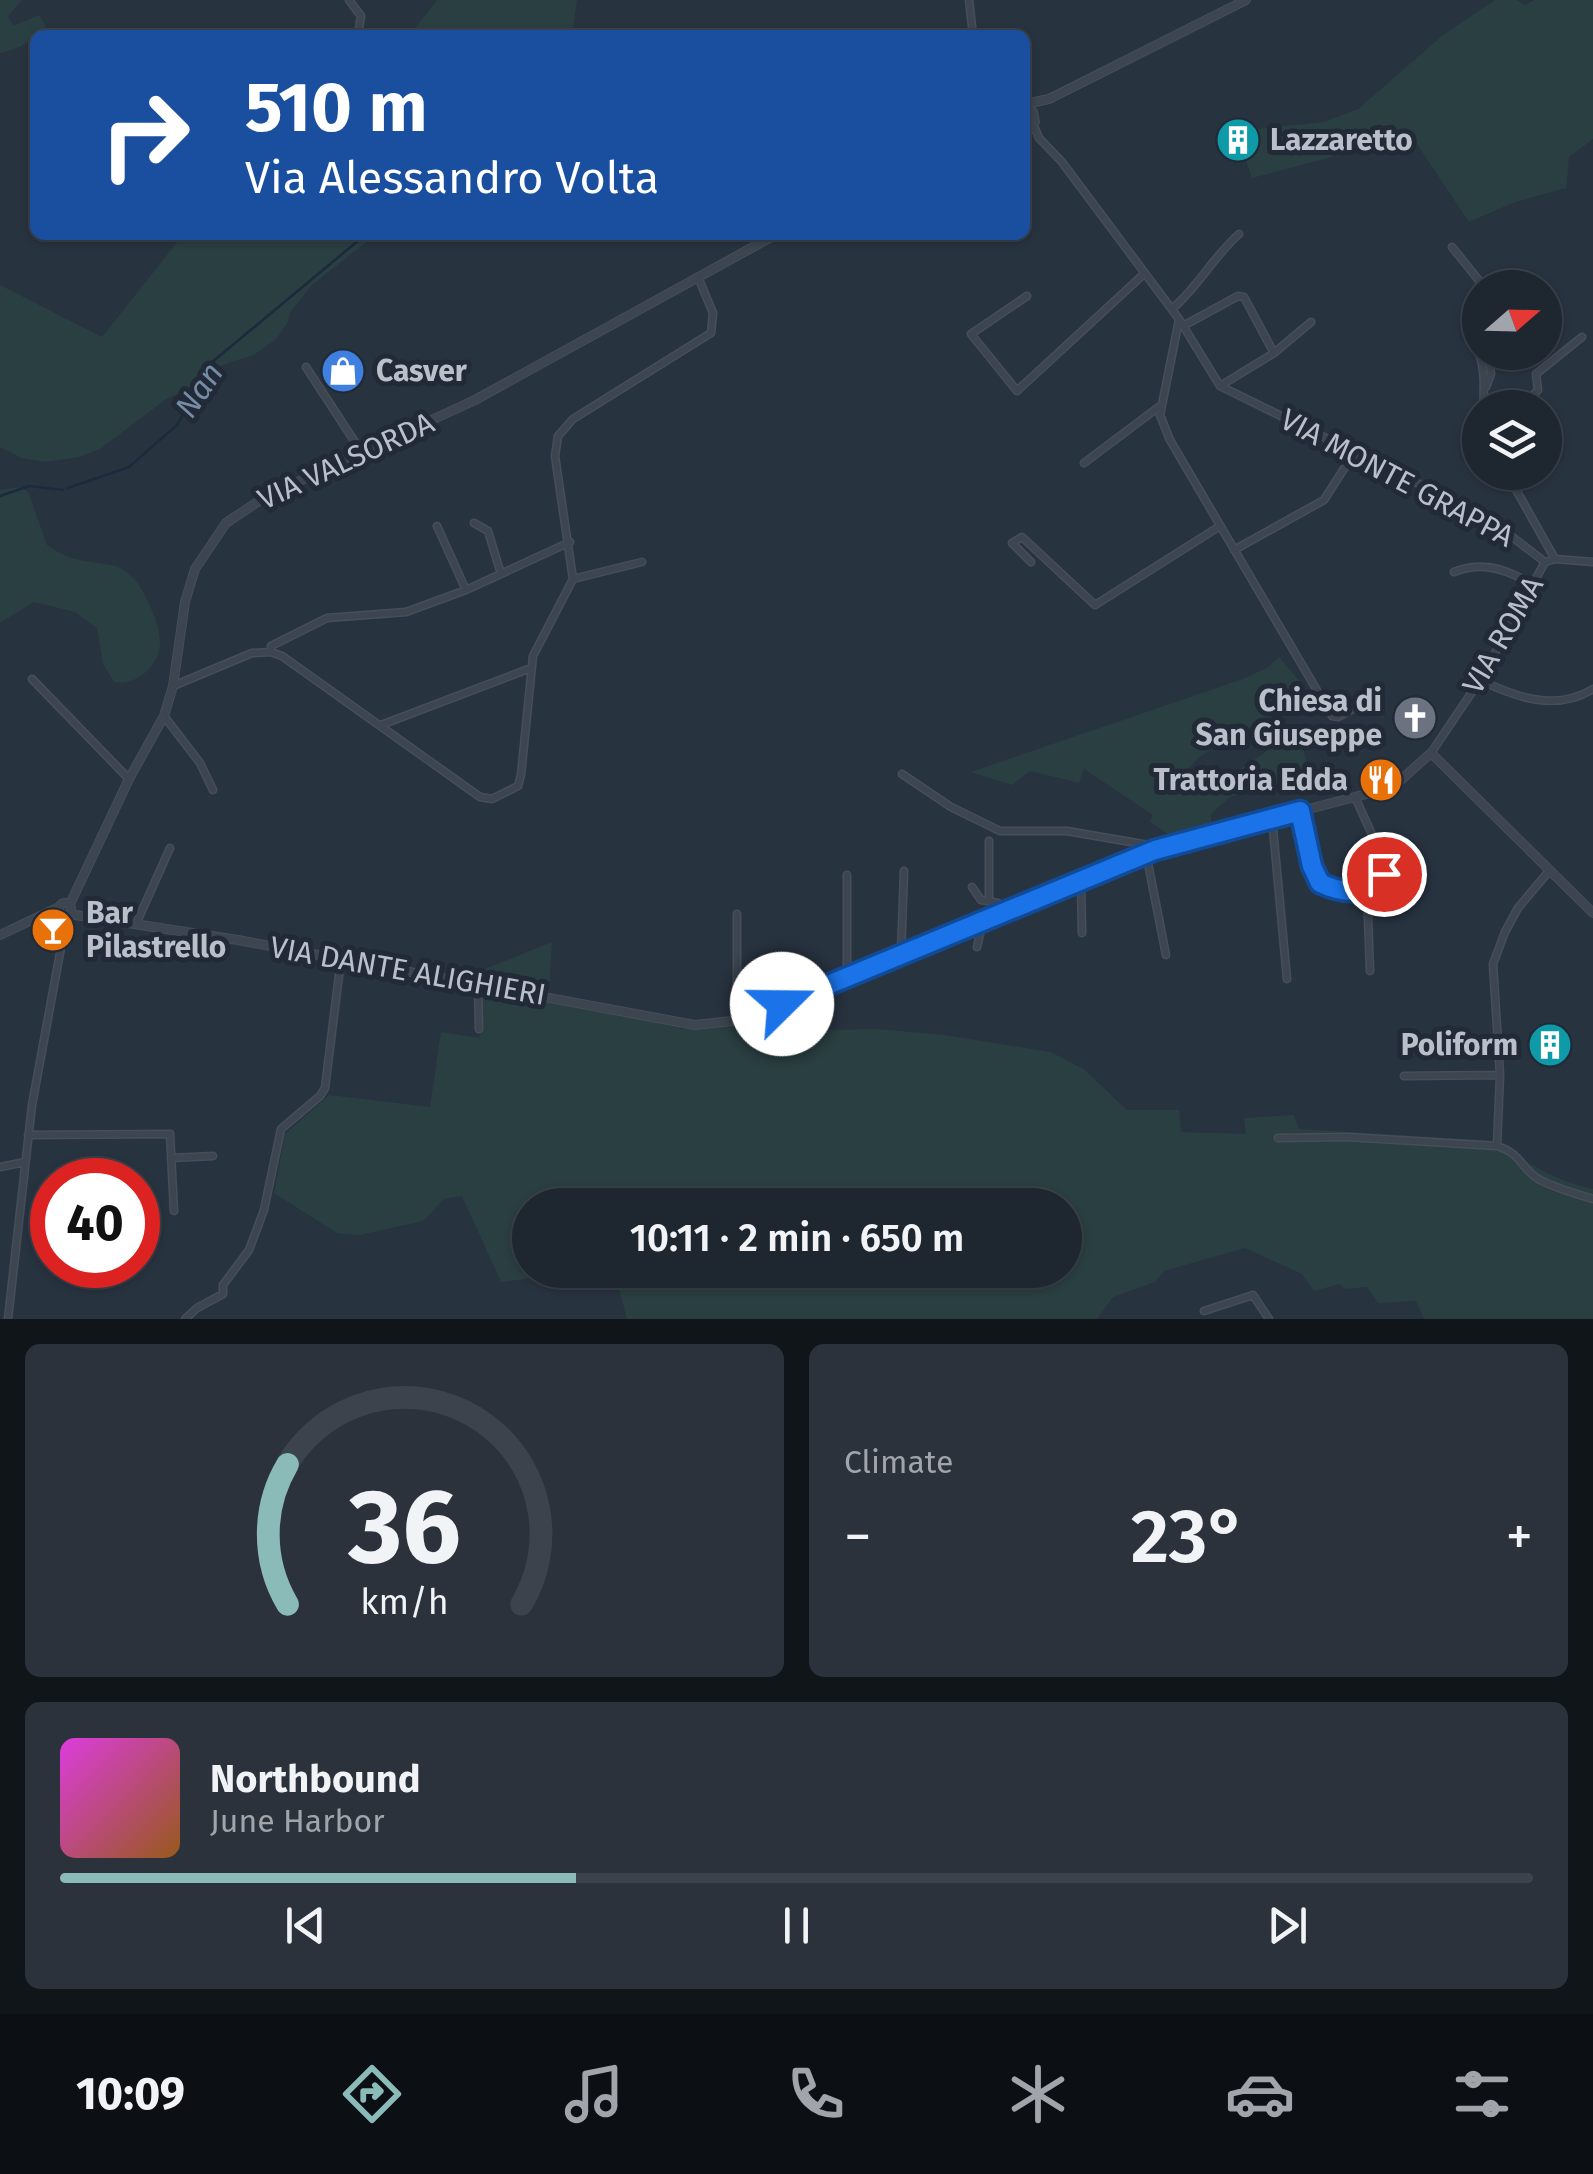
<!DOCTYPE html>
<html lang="en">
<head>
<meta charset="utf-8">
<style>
	body { margin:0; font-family:"Fira Sans",sans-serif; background:#2b323c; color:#f1f3f6; height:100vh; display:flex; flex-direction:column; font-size:38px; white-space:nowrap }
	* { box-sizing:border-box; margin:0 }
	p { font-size:32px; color:#a1a5ab }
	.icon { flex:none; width:55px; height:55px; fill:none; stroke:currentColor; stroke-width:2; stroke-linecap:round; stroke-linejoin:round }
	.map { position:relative; height:1319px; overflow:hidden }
	.details { display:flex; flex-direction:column; gap:25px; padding:25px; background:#10151a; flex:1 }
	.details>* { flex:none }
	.top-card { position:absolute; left:30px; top:30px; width:1000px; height:210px; border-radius:15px; box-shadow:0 2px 8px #0004,0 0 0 2px #3c434c; background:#1a4fa0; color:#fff; overflow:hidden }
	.needle { width:65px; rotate:70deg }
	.tools { position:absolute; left:1462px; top:270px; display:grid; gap:20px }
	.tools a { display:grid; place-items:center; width:100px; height:100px; border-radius:50%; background:#1e2630; box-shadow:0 2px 8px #0004,0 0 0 2px #3c434c; font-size:50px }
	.speed { position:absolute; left:30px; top:1158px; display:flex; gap:20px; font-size:50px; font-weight:700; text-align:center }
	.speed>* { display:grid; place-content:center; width:130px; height:130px; border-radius:50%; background:#1e2630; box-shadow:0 2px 8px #0004,0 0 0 2px #3c434c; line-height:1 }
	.speed .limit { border:15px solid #d22; background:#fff; color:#111 }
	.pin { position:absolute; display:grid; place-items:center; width:85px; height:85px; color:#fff; margin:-42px; border:5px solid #fff; border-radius:50%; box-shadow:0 2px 10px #0007 }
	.me { position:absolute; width:110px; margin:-55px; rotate:68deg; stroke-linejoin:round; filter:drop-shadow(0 0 8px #0008) }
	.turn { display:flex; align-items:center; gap:35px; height:210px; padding:0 50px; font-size:45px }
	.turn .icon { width:130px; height:130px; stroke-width:2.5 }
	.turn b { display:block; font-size:70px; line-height:85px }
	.big { font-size:75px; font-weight:600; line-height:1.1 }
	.details .tile { flex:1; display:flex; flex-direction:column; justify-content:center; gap:15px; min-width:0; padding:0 35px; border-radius:15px; background:#2b323c }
	.details .dial { align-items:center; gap:0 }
	.dial svg { height:260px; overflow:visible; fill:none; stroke:#3c434c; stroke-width:7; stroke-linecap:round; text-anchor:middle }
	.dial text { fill:#f1f3f6; stroke:none }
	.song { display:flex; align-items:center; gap:30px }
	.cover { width:120px; height:120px; border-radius:15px; background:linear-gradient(135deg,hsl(300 70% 55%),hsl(30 70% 35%)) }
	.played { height:10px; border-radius:5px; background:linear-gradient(90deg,#8bbbb9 35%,#3c434c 35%) }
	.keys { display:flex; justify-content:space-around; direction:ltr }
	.heat { display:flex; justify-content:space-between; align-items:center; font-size:55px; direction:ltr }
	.details .tiles { flex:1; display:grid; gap:25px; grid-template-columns:1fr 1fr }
	.tile:last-child { grid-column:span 2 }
	.trip { position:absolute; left:512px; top:1188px; width:570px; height:100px; border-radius:50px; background:#1e2630; box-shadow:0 2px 8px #0004,0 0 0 2px #3c434c; font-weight:600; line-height:100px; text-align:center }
	.tab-bar { display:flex; height:160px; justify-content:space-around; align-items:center; background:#0c0f13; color:#a1a5ab }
	.tab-bar .icon { width:70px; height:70px }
	.tab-bar .selected { color:#8bbbb9 }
	.tab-bar b { font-size:45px; color:#f1f3f6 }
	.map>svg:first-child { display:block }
</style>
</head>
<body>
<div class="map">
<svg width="1593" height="1319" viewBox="0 0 1593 1319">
	<rect width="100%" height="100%" fill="#283340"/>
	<path fill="#2a3f41" d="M0 0H22L8 16 13 26 39 15 46 26C34 40 20 49 0 53Z
		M437 0H577L572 35H410Z
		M1495 0H1517L1525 5 1534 0H1593V139L1569 157 1566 188 1515 202 1469 222 1411 135 1403 129 1351 152 1252 178 1236 131 1324 122 1358 109 1443 35Z
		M187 235H397L378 242H366L311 286 291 311 287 324 276 339 254 355 207 370 193 386 165 400 100 449 79 457 45 462 22 458 0 447V285L102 337 182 236Z
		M22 487 29 494 47 545C99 582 125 536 155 618 162 638 163 653 149 669 140 679 126 685 114 682L103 664 97 628 75 612 34 602 0 623V490Z
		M1279 657 1301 683 1268 696 1274 715C1251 728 1192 753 1184 777 1216 792 1263 756 1285 734L1291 741 1301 740 1307 765 1282 781 1230 797 1211 814V825L1174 838 1150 822 1153 815 1084 769 1079 783 1030 771 1012 785 971 772 1243 679 1267 668Z
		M552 942 548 1001 680 1024V1029L742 1023 779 1009 751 1040 752 1044 770 1049 813 1045 825 1030 878 1029 944 1035 1051 1052 1085 1070 1127 1110H1179L1181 1132 1246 1134 1244 1118 1294 1115 1299 1129 1497 1141C1527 1164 1556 1181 1593 1189V1319H1424L1416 1301 1378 1303 1367 1287 1345 1289 1340 1284 1314 1291 1302 1274 1245 1248 1164 1271 1155 1282 1113 1297 1097 1319H627L614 1270H1065V1205H530V1270H547L525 1279 501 1282 462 1196 444 1199 423 1221 360 1235 337 1233 274 1193 285 1134 329 1095 430 1107 441 1032 480 1038 475 973Z"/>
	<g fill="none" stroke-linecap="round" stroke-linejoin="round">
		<path stroke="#1c2a3e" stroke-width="2.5" d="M68 488 129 467 177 425 211 363 365 235
			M0 496 29 486 63 490"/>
		<defs>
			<path id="minor" d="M349 0 361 16 358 35
				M969 0 973 35
				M1025 66 1027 67
				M1034 126 1039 138 1062 162 1179 319 1220 386 1427 488 1511 536 1545 562
				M1452 247 1485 288
				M1505 288 1519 273
				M1027 296 971 334 1017 391 1145 273
				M1172 309C1198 287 1213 257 1239 234
				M1480 311C1459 339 1479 341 1482 365 1485 379 1484 393 1483 408
				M1179 320 1160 415 1170 440 1332 716 1338 717 1364 703
				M1183 326 1238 296 1244 297 1274 353 1220 386
				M1274 353 1311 322
				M306 367 362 453
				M1486 387 1491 374 1488 352
				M1520 408 1538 390 1536 374 1582 337
				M1084 463 1160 406
				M1506 472 1555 559
				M474 523 488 531 501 574
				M437 526 466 590
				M1234 550 1324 500 1354 453
				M1031 562 1012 543 1022 537 1095 605 1220 526
				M1545 562 1555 559 1593 562
				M1454 572C1479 562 1499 567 1523 579
				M573 579 642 562
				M271 652 282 656 480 797 492 799 518 786 521 775 533 656 573 579 555 456 558 436 573 419 711 333 713 313 698 277
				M32 679 129 779
				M1480 680C1515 697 1556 712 1593 689
				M173 686 252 653 271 652V646L327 618 406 612 466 590 570 542
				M164 716 200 763 213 790
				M381 725 531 668
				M1431 753 1480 680 1545 562
				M902 774 951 807 1000 831H1067L1160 847
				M1300 811C1304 828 1308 870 1319 882 1327 890 1340 890 1350 890 1368 891 1374 888 1384 874L1379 850 1355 797
				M1272 818 1287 979
				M989 841V901
				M1146 853 1166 955
				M847 875V977
				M1081 881 1082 933
				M972 887 981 900 998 903 1004 912
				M1367 890 1370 971
				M737 914V992L779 1005
				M136 924 170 848
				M977 947 983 921
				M901 955 904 871
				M777 957 782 1004
				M478 984 479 1029
				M1404 1076 1500 1075
				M28 1135 170 1134 174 1211
				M1278 1138 1347 1137 1497 1146C1524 1155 1519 1168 1540 1180 1556 1188 1576 1194 1593 1199
				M1497 1146 1500 1075 1493 964 1505 932 1518 908 1549 871
				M171 1158 213 1156
				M0 1167 25 1162
				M1204 1311 1253 1295 1269 1319
				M8 1319 32 1105 67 915
				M185 1319 197 1308 223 1294V1285L249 1250 264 1210 281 1129 320 1096 325 1088 341 959"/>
			<path id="tertiary" d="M1025 104 1049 99 1246 0
				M1025 104 1033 112 1035 122 1025 135
				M59 909a6 6 0 1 1 12 0a6 6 0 1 1-12 0Z
				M70 904 129 779 164 716 173 686 185 602 195 569 226 523 265 497 475 400 775 235
				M69 914 238 940 695 1025 741 1020 1155 849 1393 787 1431 753 1593 913
				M0 935 59 907"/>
		</defs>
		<use href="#minor" stroke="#464e59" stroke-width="9"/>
		<use href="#tertiary" stroke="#464e59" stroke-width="10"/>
		<use href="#minor" stroke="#3c4550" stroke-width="6"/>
		<use href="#tertiary" stroke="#3c4550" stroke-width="8"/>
	</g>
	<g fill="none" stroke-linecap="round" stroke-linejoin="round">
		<defs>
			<path id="route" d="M782 1004 1155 850 1300 811 1312 866 1320 883C1343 894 1369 896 1384 874"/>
		</defs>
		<use href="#route" stroke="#114b97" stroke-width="25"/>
		<use href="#route" stroke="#1a73e8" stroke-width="18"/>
	</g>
	<defs>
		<symbol id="building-disc" viewBox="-11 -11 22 22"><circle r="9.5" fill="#0f9aa8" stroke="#212a36"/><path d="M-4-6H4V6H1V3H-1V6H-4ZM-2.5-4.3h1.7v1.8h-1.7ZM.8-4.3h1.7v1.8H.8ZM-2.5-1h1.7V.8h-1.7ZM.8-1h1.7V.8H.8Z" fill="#fff"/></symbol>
		<symbol id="shop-disc" viewBox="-11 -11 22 22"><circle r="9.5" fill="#3f7fe0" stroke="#212a36"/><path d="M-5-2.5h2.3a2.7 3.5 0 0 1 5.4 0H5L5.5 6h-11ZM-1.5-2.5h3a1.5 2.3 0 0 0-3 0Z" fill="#fff"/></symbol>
		<symbol id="church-disc" viewBox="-11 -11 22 22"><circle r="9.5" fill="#6b7280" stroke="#212a36"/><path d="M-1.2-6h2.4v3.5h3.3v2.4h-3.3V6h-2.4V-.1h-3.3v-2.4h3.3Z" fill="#fff"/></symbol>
		<symbol id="restaurant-disc" viewBox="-11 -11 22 22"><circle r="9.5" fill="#e8710a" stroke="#212a36"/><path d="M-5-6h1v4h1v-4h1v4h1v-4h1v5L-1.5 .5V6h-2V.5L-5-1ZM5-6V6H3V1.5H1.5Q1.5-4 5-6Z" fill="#fff"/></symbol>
		<symbol id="bar-disc" viewBox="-11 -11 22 22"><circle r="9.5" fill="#e8710a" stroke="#212a36"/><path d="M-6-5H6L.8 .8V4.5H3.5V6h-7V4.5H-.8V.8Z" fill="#fff"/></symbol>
	</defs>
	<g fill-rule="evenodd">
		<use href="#building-disc" x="1213" y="115" width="50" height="50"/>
		<use href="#shop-disc" x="318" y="346" width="50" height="50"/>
		<use href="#church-disc" x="1390" y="693" width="50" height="50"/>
		<use href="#restaurant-disc" x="1356" y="755" width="50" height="50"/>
		<use href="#bar-disc" x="28" y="905" width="50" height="50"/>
		<use href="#building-disc" x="1525" y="1020" width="50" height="50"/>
	</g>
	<g text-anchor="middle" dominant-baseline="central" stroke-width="10" stroke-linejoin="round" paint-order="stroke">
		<g font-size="30" font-weight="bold" fill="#b9c0ca" stroke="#212a36" text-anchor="start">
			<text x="1270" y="140">Lazzaretto</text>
			<text x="376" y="371">Casver</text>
			<text x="1382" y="701" text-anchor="end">Chiesa di<tspan x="1382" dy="34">San Giuseppe</tspan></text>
			<text x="1348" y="780" text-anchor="end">Trattoria Edda</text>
			<text x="86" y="913">Bar<tspan x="86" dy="34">Pilastrello</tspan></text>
			<text x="1518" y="1045" text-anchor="end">Poliform</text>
		</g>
		<g font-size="30" fill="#b9c0ca" stroke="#212a36">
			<text transform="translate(346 461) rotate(-25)">VIA VALSORDA</text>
			<text transform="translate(1397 478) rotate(28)">VIA MONTE GRAPPA</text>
			<text transform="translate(1503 635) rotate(-60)">VIA ROMA</text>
			<text transform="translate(408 971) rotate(10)">VIA DANTE ALIGHIERI</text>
		</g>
		<g font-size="32" font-style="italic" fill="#758ba6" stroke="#212a36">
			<text transform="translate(199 390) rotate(-56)">Nan</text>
		</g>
	</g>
</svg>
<div class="tools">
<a><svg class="needle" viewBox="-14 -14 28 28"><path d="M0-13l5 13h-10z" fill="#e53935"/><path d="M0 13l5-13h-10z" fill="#a1a5ab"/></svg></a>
<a><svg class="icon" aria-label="layers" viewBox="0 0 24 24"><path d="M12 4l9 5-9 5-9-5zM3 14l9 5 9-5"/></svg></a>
</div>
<div class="speed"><div class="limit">40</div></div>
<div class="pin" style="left:1384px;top:874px;background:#d93025"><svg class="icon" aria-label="arrive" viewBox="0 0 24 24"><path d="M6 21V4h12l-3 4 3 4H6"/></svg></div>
<svg class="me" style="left:782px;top:1004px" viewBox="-20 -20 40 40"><circle r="19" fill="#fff"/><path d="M0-13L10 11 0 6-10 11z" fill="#1a73e8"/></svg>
<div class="trip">10:11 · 2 min · 650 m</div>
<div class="top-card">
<div class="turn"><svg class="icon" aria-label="right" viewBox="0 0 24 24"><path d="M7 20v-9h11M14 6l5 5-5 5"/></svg><div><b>510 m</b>Via Alessandro Volta</div></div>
</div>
</div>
<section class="details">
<div class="tiles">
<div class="tile dial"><svg viewBox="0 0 100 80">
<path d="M14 69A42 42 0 1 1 86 69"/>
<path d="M14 69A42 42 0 0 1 14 26" stroke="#8bbbb9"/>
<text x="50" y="56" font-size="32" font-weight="700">36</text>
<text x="50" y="72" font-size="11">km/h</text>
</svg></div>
<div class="tile"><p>Climate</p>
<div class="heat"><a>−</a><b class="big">23°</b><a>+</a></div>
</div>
<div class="tile">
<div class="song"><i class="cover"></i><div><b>Northbound</b><p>June Harbor</p></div></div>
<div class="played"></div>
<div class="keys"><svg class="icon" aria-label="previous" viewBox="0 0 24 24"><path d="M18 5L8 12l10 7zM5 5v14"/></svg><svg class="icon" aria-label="pause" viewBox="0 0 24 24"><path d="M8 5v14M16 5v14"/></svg><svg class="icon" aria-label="next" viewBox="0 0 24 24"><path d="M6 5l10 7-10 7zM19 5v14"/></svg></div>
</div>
</div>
</section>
<nav class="tab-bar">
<b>10:09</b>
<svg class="icon selected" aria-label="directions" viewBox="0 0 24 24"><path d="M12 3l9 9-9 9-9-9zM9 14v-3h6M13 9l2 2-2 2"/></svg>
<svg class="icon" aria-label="music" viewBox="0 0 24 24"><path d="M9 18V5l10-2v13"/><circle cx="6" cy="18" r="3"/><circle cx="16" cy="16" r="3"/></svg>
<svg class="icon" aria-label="phone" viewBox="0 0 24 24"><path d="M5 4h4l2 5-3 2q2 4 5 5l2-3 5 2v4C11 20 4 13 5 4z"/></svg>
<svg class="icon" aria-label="climate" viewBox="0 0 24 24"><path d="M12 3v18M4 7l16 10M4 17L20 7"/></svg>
<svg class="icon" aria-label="car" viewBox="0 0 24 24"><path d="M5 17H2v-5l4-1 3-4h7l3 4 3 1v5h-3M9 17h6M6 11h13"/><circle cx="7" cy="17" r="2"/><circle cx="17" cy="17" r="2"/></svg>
<svg class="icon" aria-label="filters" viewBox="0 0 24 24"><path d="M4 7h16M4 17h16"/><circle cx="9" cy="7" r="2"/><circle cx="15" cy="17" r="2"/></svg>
</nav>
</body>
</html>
